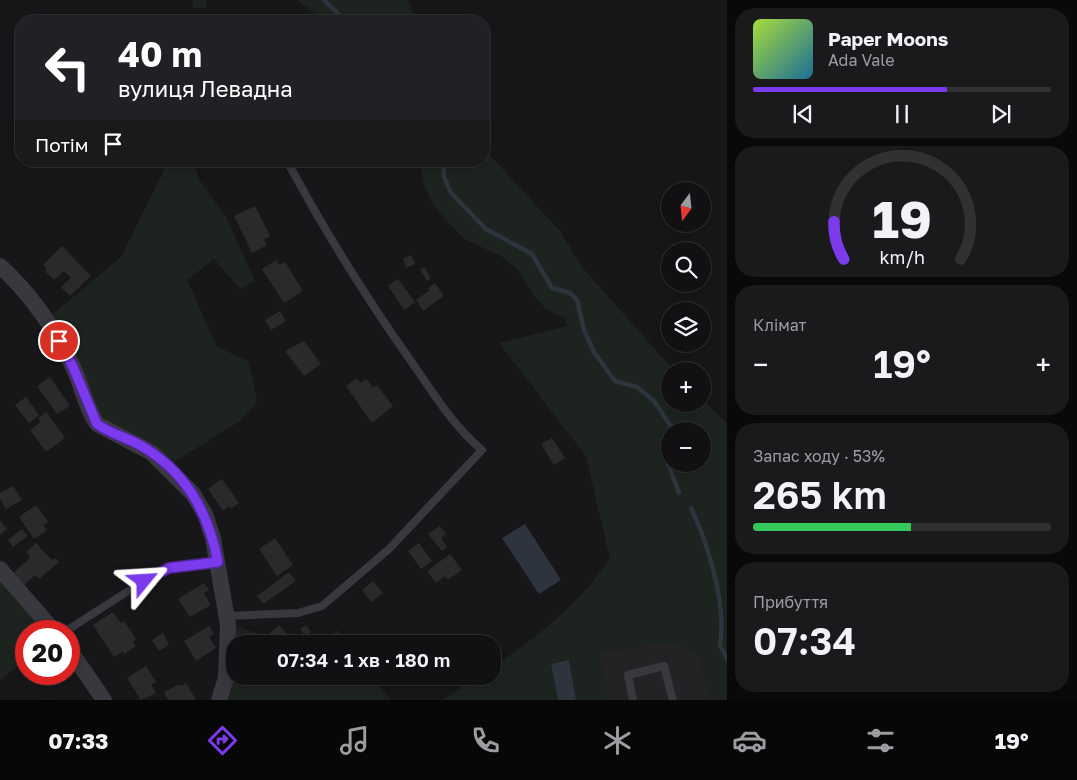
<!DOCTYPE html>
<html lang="uk">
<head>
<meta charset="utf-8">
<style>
	body { margin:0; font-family:"Golos Text",sans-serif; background:#1a1a1c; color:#f1f3f6; height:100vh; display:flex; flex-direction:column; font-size:19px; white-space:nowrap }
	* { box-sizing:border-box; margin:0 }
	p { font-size:16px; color:#9c9da0 }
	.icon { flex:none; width:28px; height:28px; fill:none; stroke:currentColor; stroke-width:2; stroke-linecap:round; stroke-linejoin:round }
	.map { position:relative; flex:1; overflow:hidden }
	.drawer { display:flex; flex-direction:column; gap:8px; padding:8px; background:#09090a; width:350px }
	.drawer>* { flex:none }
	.top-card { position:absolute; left:15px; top:15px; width:475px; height:152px; border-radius:20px; box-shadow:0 2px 12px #0003,0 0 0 1px #303133; background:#202124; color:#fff; overflow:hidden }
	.needle { width:32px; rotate:195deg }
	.controls { position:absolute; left:661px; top:182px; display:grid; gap:10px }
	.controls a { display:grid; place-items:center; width:50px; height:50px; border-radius:50%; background:#111113; box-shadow:0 2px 12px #0003,0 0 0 1px #303133; font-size:25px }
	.speed { position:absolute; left:15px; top:620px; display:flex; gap:10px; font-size:25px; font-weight:700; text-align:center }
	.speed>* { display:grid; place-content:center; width:65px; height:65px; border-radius:50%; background:#111113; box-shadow:0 2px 12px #0003,0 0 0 1px #303133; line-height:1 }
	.speed .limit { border:8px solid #d22; background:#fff; color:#111 }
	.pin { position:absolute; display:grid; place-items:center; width:42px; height:42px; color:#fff; margin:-21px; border:2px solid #fff; border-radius:50%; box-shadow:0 1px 5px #0007 }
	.me { position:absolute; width:55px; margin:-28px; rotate:63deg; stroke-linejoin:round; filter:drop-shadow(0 0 4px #0008) }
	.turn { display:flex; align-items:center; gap:18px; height:105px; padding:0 20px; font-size:22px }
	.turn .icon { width:65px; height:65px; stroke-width:2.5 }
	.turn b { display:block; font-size:35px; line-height:42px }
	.then { display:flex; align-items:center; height:48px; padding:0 20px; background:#0003; gap:10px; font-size:19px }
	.big { font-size:38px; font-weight:600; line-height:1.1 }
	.drawer .tile { flex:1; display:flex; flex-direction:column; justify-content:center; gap:8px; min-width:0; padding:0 18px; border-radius:20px; background:#1a1a1c }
	.drawer .dial { align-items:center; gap:0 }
	.dial svg { height:130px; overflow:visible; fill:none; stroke:#303133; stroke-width:7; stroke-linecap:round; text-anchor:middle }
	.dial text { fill:#f1f3f6; stroke:none }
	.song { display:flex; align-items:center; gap:15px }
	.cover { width:60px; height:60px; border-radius:8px; background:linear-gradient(135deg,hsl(80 70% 55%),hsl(200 70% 35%)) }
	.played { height:5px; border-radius:2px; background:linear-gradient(90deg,#7c3aed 65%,#303133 65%) }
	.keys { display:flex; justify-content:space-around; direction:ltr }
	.heat { display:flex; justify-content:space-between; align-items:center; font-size:28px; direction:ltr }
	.charge { height:8px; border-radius:4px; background:linear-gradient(90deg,#34c759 53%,#303133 0) }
	.trip { position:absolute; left:226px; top:635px; width:275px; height:50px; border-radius:20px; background:#111113; box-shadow:0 2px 12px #0003,0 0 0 1px #303133; font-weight:600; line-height:50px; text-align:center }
	.menu { display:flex; height:80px; justify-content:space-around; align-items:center; background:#070708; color:#9c9da0 }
	.menu .icon { width:35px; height:35px }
	.menu .active { color:#7c3aed }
	.menu b { font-size:22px; color:#f1f3f6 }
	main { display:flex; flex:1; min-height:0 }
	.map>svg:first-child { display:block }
</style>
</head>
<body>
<main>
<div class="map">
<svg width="727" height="700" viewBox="0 0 727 700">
	<rect width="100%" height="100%" fill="#171719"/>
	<path fill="#232326" d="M677 641 699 655 710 700H608L599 652Z"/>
	<path fill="#1d241f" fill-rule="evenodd" d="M193 0H206V8H193Z
		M297 0H408L416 21H324Z
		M484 149 560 231 582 267 674 371H670V404H702L703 400 727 424V700H710L699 655 677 641 600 652 608 700H576L569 660 551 664 558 700H442L478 676H492L493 667C537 637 579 604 610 559L586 456 499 343 568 326 564 318 545 308 532 293 518 270 501 256 464 239 436 209 425 188 420 161H484ZM670 431H702V464H670Z
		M187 161 195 167 200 181 226 217 255 281 240 289 214 259 187 280 217 347 247 360 252 375 257 403 240 421 174 462 116 434 95 414 48 318 121 257 168 162Z
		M0 562 60 631H26V660L0 680Z
		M224 622 259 634 267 644H235V676H370L391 700H219Z
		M338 630 347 644H318Z"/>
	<path fill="#2d343d" d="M525 524 561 580 539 594 502 538Z
		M569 660 576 700H558L551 664Z"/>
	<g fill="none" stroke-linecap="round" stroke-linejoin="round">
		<path stroke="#2d343d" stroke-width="4.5" d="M324 0 346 21
			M443 161 444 177 451 193 486 229 532 254 552 288 570 293 577 300 584 330 594 352 615 381 637 387 654 401 674 431
			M670 456 668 464 679 493
			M691 508C708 543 727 606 720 645L727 659"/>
	</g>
	<path fill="#2a2a2d" d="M255 206 270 236 264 239 267 245 252 253 234 216Z
		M62 246 91 276 70 296 61 287 71 278 64 271 54 280 45 271 47 269 43 265Z
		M411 255 415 264 406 268 403 259Z
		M276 260 279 265 285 262 303 291 284 303 262 269Z
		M424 267 431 278 427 281 420 270Z
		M398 279 415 302 404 310 388 286Z
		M435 283 444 296 423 311 416 300 430 290 428 288Z
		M280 311 286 321 271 330 265 320Z
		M304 341 321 364 304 376 285 351Z
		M50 377 70 406 57 414 37 386Z
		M356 378 361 383 366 379 373 388 377 385 393 406 372 423 346 386Z
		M26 397 39 415 29 423 15 405Z
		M46 412 65 438 46 452 30 430 41 422 38 418Z
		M552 438 565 458 554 465 541 444Z
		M222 479 239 503 231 509 229 506 223 511 208 489Z
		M13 486 22 500 6 509 0 499V493Z
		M36 505 48 522 43 525 47 530 34 539 19 517Z
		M0 520 7 529 0 535Z
		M440 526 446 534 441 538 447 547 442 551 428 534Z
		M22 529 28 536 13 547 8 540Z
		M275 538 293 565 277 576 259 549Z
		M36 543 52 560 55 558 59 562 39 579 35 575 24 585 13 573 30 558 26 552Z
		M419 543 432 561 421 569 408 551Z
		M450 554 462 570 448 580 445 576 436 583 427 571Z
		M289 572 296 581 263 604 257 596Z
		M373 581 383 593 371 602 362 590Z
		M204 583 209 590 204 593 211 605 190 617 178 599Z
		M113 612 121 623 124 621 136 639 133 642 136 646 124 654 123 651 114 657 93 625Z
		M279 625 295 642 293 644H278L269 634Z
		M306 625 311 632 306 637 300 629Z
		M209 626 214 634 209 637 216 648 196 661 184 641Z
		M163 633 169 645 159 651 152 640Z
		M146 666 156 682 151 685 156 693 141 700 127 678Z
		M186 683 196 700H168L164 692 179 684 180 686Z"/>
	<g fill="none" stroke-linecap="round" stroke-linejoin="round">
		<path stroke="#38383e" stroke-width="8" d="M227 616 298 613 322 606 389 549 482 450C454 427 433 393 413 364 367 299 325 232 287 161
			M66 631 153 575 177 566 218 562
			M633 700 628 675 664 666 673 700"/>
		<path stroke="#38383e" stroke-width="16" d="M0 266C30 293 56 330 73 367 82 385 85 407 97 424L152 453 193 494 205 514 213 538 228 625 226 678 219 700
			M0 569 54 631
			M69 649 104 700"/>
	</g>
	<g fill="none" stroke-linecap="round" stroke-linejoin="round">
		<defs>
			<path id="route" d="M59 341 73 367 97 424C109 433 125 437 138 444 185 470 208 511 218 562L169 568 144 581"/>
		</defs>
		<use href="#route" stroke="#51269a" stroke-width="12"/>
		<use href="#route" stroke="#7c3aed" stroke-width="9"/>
	</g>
</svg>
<div class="controls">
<a><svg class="needle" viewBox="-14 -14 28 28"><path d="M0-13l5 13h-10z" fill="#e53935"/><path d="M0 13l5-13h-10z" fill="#9c9da0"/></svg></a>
<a><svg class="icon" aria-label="search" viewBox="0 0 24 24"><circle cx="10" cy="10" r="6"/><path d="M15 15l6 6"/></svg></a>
<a><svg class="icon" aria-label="layers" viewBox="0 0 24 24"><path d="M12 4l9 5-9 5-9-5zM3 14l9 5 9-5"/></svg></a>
<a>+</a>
<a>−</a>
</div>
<div class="speed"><div class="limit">20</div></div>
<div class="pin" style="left:59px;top:341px;background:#d93025"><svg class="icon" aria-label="arrive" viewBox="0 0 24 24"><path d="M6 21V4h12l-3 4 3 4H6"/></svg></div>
<svg class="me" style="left:144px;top:581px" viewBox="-20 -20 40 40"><path d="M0-17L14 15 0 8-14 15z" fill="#7c3aed" stroke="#fff" stroke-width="4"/></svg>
<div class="trip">07:34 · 1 хв · 180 m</div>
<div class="top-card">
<div class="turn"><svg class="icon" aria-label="left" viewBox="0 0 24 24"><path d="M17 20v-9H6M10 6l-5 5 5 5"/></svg><div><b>40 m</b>вулиця Левадна</div></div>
<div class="then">Потім<svg class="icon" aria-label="arrive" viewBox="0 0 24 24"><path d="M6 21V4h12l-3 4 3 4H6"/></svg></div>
</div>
</div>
<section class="drawer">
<div class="tile">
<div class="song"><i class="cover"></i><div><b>Paper Moons</b><p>Ada Vale</p></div></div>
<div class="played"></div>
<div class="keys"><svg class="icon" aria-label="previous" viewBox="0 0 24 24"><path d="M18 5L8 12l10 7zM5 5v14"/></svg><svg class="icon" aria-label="pause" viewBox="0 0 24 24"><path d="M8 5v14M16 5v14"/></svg><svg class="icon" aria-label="next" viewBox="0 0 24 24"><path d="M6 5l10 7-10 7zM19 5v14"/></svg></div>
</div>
<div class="tile dial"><svg viewBox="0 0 100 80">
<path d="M14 69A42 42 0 1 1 86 69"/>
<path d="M14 69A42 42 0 0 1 8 46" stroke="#7c3aed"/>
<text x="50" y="56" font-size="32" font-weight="700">19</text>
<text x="50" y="72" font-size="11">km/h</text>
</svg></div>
<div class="tile"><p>Клімат</p>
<div class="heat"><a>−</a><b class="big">19°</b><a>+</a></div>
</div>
<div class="tile"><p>Запас ходу · 53%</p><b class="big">265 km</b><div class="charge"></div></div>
<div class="tile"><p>Прибуття</p><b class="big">07:34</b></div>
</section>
</main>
<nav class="menu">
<b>07:33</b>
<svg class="icon active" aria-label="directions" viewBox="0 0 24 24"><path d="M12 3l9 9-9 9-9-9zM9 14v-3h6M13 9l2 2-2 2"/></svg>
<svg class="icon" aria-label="music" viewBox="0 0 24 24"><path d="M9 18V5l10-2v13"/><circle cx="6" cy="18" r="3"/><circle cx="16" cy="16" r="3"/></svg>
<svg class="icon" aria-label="phone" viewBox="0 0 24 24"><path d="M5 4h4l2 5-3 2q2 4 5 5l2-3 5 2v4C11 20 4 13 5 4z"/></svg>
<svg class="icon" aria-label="climate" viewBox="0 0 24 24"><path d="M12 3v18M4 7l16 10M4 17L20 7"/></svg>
<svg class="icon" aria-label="car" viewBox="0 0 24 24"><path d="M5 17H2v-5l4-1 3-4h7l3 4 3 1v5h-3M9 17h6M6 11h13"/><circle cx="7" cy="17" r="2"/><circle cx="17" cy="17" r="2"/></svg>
<svg class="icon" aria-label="filters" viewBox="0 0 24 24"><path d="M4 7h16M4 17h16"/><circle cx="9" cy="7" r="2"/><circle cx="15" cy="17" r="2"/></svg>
<b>19°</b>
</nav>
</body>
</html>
